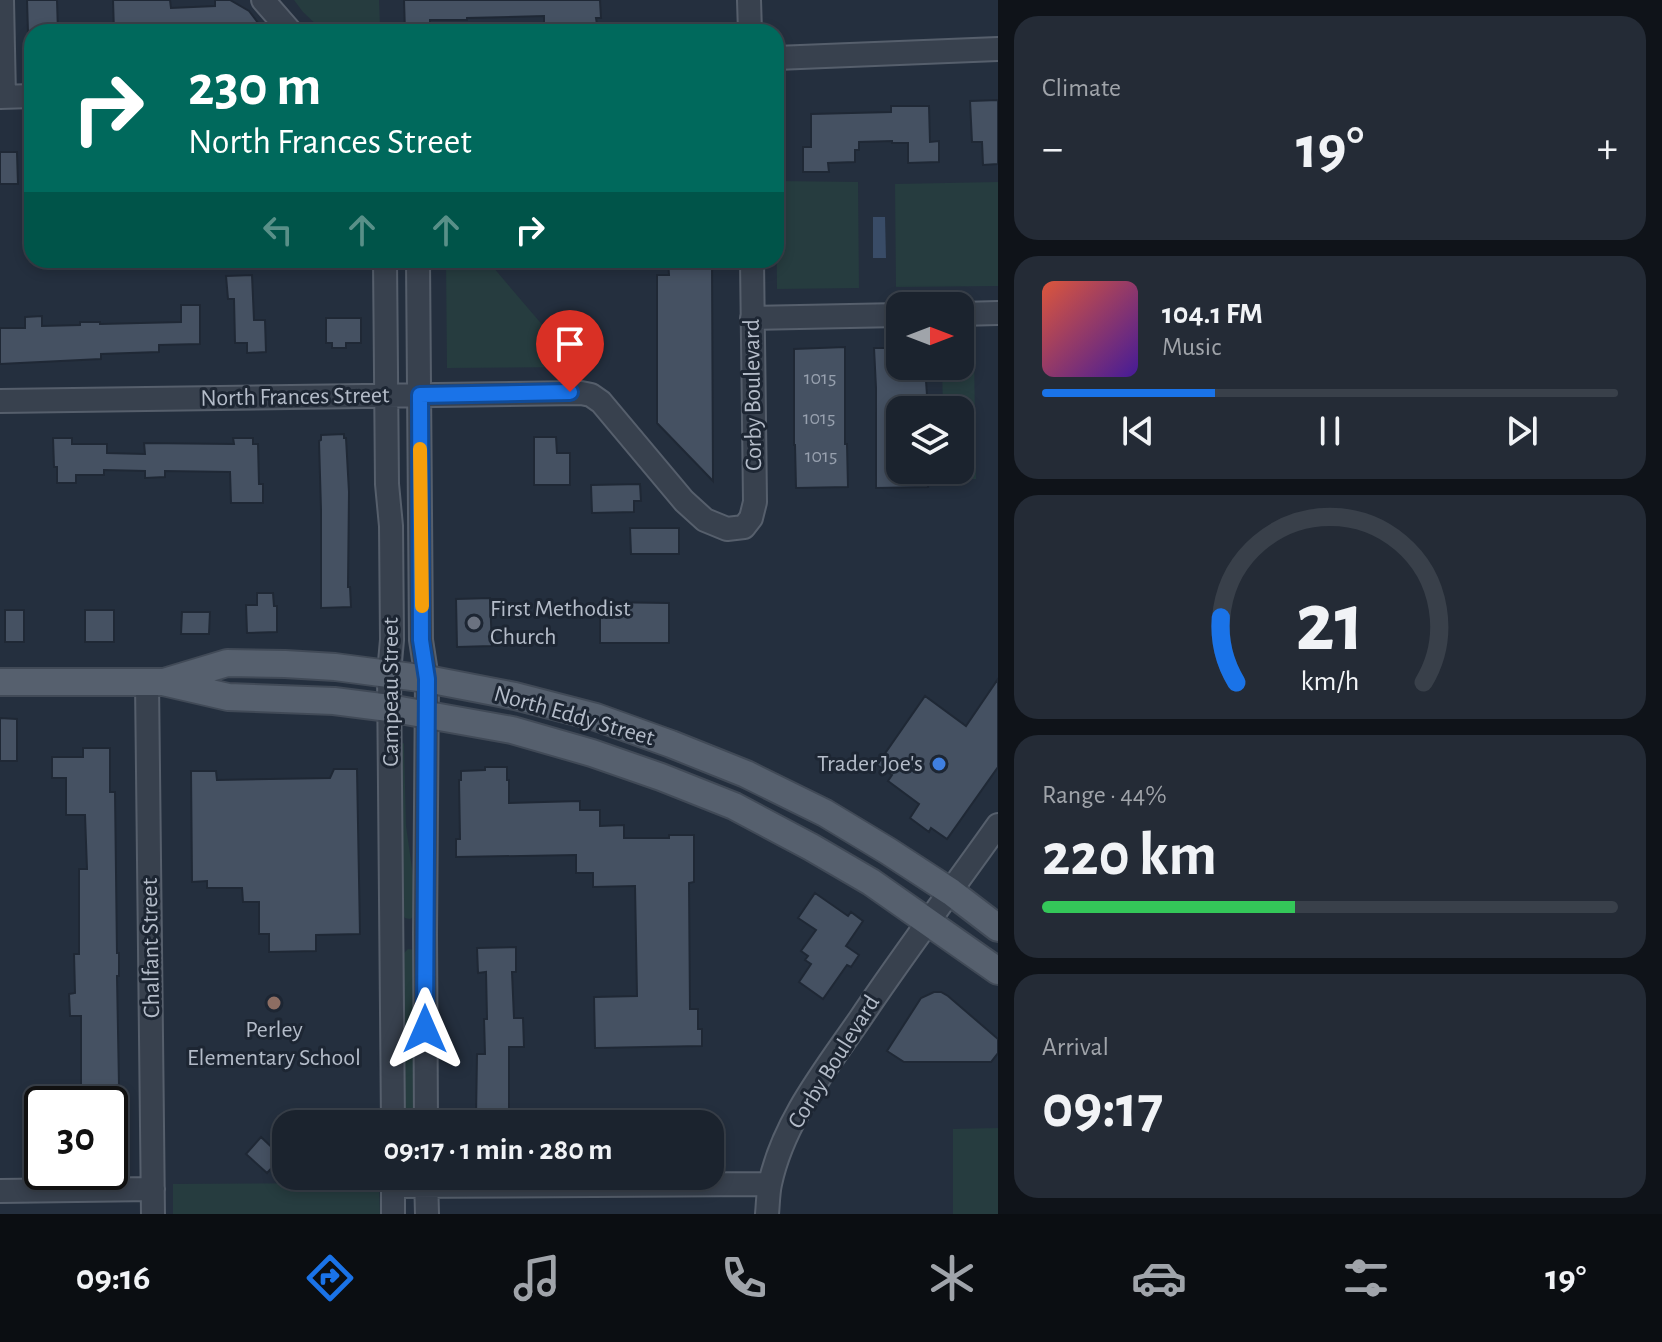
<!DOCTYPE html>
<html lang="en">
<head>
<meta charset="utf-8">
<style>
	body { margin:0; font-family:"Alegreya Sans",sans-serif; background:#242b36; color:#f1f3f6; height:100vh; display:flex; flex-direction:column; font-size:30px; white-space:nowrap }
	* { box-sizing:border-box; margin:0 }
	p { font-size:26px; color:#a0a4aa }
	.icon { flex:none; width:44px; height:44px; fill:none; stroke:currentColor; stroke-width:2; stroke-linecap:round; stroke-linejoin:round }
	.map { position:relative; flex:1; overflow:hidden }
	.drawer { display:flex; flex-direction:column; gap:16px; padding:16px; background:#0f1319; width:664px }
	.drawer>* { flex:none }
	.top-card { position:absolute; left:24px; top:24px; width:760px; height:244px; border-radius:24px; box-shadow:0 4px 12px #0003,0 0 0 2px #39404a; background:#00695c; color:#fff; overflow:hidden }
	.needle { width:52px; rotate:90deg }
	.fabs { position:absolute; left:886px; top:292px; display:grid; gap:16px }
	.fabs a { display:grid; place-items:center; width:88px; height:88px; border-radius:16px; background:#1b232e; box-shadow:0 4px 12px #0003,0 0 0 2px #39404a; font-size:40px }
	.speed { position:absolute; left:24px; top:1086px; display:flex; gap:16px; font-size:40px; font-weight:700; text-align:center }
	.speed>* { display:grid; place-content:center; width:104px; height:104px; border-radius:50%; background:#1b232e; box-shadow:0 4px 12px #0003,0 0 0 2px #39404a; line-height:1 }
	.speed .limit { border:4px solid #111; border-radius:12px; background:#fff; color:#111 }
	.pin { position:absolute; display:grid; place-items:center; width:68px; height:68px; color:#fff; margin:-82px -34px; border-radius:50% 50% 50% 0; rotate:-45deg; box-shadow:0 0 8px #0007 }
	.pin .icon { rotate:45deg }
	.me { position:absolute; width:88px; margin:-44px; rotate:0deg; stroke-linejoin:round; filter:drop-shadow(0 0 6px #0008) }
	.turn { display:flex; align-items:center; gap:28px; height:168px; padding:0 32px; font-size:36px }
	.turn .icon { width:104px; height:104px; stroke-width:2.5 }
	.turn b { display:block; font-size:56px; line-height:68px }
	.lanes { display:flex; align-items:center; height:76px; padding:0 32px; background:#0003; justify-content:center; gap:40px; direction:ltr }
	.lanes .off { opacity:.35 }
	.big { font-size:60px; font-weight:700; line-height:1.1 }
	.drawer .tile { flex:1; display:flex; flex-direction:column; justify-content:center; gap:12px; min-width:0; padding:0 28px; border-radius:24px; background:#242b36 }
	.drawer .dial { align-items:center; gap:0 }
	.dial svg { height:208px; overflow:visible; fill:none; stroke:#39404a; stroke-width:7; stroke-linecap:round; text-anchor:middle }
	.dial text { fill:#f1f3f6; stroke:none }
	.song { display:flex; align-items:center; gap:24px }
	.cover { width:96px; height:96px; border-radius:12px; background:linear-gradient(135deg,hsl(10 70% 55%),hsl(260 70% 35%)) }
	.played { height:8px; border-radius:4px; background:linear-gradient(90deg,#1a73e8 30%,#39404a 30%) }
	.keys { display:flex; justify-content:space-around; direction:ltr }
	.heat { display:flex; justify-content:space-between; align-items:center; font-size:44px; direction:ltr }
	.charge { height:12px; border-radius:6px; background:linear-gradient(90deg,#34c759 44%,#39404a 0) }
	.trip { position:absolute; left:272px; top:1110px; width:452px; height:80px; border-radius:24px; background:#1b232e; box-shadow:0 4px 12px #0003,0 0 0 2px #39404a; font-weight:700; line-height:80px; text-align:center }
	.dock { display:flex; height:128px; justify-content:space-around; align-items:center; background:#0b0e12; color:#a0a4aa }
	.dock .icon { width:56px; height:56px }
	.dock .current { color:#1a73e8 }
	.dock b { font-size:36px; color:#f1f3f6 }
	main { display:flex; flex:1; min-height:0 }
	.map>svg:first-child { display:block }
</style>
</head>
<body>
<main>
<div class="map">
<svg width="998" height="1214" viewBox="0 0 998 1214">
	<rect width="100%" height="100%" fill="#242f3e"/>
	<path fill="#263c3f" d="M294 0H379L380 26 386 32H324L303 12Z
		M776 181 858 182 859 288 777 289Z
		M998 182V286L896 287 895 184Z
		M446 260H487L539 321 583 367 447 368Z
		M960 356H974L976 479H944V470H960V410H943L942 366H960Z
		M404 743 406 826 418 910 417 915 410 919 405 918 402 913 400 746 401 744Z
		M408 949 415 950 419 1124H404L402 955Z
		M998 1128V1214H953V1129Z
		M379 1183 380 1214H173V1184Z"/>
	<path fill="#394c67" d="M873 217H885L886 258H873Z"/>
	<path fill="#455162" stroke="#1f2835" stroke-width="2" d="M27 0H57L58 32H28Z
		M113 0H170L171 8 215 6V0H230L249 11 265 32H179V26L138 28 139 32H114Z
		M404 0H600L601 18H596L597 24 544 26V16L467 18V20H430V32H405Z
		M998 100V164L983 165 982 142H972L970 101Z
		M891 106H929L930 142 939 141V162L908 163V143H892V141L859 142V150H855V162L828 163 829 172H803V147H811V114L891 112Z
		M0 152H17L18 184H0Z
		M668 260H712L713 481 657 423V275H669Z
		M252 275 254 320H265L266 352 247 353V343H235L234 299H228L226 276Z
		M181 305H200V344L159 345V352L101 354V359L0 364V328H25V317L42 316V326L80 325V322H100V324L181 322Z
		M326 318H361V343H346V348H332V343H326Z
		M845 347V444H847L848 487 796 488 795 445H794V349Z
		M874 348H900V366H925L928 410H900V470H927L928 487 876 488V388Z
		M344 434V438H346L349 492 348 587H350L351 607 321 608V510L319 441 321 440V435Z
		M534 437H556L557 453H570V485H534Z
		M53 438H72V444H107V453L145 454 144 443 234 444 233 438H253V444H258L259 484H263V503H231L230 472 165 471V477L145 478V471L104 470V475H76V483H57V467H54Z
		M640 484 641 501H634V512L592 513 591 485Z
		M630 528H679V554H631Z
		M257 593H273L274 606H277V632L247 633 246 605H257Z
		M490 598 492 646 457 647 456 599Z
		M600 602 669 603V643H600Z
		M5 610H24V642H5Z
		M85 610H114V642H85Z
		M182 612H210L209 634H181Z
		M998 679V767L947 839 931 828 929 832 910 818 919 804 888 781 892 775 877 765 925 696 966 726Z
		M0 718 17 719V761H0Z
		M83 748H110V792H115L117 953H119V976H117L119 1085H81V1016H70L69 994 75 993 74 954H79V869H87L85 815H66V778H52V757H83Z
		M485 767H507V780H509V803L580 801V810H600V826L624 825V838H669V835H694V882L689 883 690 1009H698V1029H702V1046L595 1048 594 997 637 996 635 886 593 887V873H576V855L456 857V839H460L459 780H461V771L485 770Z
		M334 769H357L360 934 316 935V951L269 952V934H259V902H243L242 888H207V881L192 882 191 771H216L217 780 330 778Z
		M815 893 848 916 851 912 863 921 846 946 859 955 851 967 847 965 823 999 799 982 811 964 805 960 808 956 801 951 816 930 798 918Z
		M516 947V972H512L514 1018H523L524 1047H509V1116L476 1117 477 1054H485L484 1019H487L486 972 478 973 477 948Z
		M934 992H941L948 996 998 1039V1053L991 1062H904L887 1051 921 998Z
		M261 1137 282 1157 267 1173 246 1154Z"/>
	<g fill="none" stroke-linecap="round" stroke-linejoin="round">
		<defs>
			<path id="minor" d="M2 0 4 97
				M263 0 291 32
				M749 0 750 32
				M776 58 998 49
				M0 97 32 96
				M385 260 387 484 391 526 392 640 389 673 393 1124
				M418 260 421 640 427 679 425 934 426 1124
				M960 314 998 313
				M752 318 900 315
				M0 401 581 393 591 395 601 402 684 501 705 520 727 529 744 527 751 518 755 502 752 260
				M147 682 153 1214
				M393 1176V1214
				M426 1176 427 1214
				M393 1186 770 1184
				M0 1191 153 1189
				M767 1214C768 1204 768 1193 770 1184 783 1122 825 1070 860 1019 904 953 952 890 998 825"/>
			<path id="major" d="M0 682H163L228 697 334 701 389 708 512 730 592 753 661 777 734 806 811 847 871 882 998 971
				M164 682 227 663 285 664 335 667 427 679 515 696 596 717 671 744 746 774 825 813 888 851 951 892 998 928"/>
		</defs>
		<use href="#minor" stroke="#565f6c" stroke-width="26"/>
		<use href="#major" stroke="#414a57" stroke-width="30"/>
		<use href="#minor" stroke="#38414e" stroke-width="22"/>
		<use href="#major" stroke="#56606e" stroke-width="26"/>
	</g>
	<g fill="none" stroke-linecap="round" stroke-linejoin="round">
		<defs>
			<path id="route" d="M425 1029 427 679 421 640 420 395 570 392"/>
		</defs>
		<use href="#route" stroke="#114b97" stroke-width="20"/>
		<use href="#route" stroke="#1a73e8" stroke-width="14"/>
		<path stroke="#f59e0b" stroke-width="14" d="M420 449 422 606"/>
	</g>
	<circle fill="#6b7280" stroke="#1d2633" stroke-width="3" cx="474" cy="623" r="8"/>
	<circle fill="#3f7fe0" stroke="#1d2633" stroke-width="3" cx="939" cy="764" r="8"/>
	<circle fill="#8d6e63" stroke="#1d2633" stroke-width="3" cx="274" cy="1003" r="8"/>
	<g text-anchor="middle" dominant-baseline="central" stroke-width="6" stroke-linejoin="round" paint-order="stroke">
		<g font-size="20" fill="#98a1af">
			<text x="820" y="378">1015</text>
			<text x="819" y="418">1015</text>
			<text x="821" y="456">1015</text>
		</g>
		<g font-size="24" fill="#b4bcc9" stroke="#1d2633">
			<text transform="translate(753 395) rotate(-91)">Corby Boulevard</text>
			<text transform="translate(295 397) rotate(-1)">North Frances Street</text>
			<text transform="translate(391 692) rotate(-90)">Campeau Street</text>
			<text transform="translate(574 716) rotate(16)">North Eddy Street</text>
			<text transform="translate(151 948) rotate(-91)">Chalfant Street</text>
			<text transform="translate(834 1062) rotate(-58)">Corby Boulevard</text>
		</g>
		<g font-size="24" fill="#b4bcc9" stroke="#1d2633" text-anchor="start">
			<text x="490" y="609">First Methodist<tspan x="490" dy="28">Church</tspan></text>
			<text x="923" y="764" text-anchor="end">Trader Joe's</text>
			<text x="274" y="1030" text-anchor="middle">Perley<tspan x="274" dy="28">Elementary School</tspan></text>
		</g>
	</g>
</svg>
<div class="fabs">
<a><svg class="needle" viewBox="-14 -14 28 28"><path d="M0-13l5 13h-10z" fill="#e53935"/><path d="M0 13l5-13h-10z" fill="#a0a4aa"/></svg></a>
<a><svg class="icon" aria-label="layers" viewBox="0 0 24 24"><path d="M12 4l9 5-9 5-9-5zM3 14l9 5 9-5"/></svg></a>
</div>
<div class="speed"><div class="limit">30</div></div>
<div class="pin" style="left:570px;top:392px;background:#d93025"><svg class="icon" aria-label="arrive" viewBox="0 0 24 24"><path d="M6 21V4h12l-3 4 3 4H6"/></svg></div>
<svg class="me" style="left:425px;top:1029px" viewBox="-20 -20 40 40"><path d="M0-17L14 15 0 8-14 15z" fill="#1a73e8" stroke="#fff" stroke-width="4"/></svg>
<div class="trip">09:17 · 1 min · 280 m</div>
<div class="top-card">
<div class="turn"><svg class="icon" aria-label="right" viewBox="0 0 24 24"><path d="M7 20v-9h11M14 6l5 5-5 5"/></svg><div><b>230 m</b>North Frances Street</div></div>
<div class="lanes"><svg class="icon off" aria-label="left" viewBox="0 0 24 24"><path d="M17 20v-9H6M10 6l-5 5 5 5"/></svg><svg class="icon off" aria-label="ahead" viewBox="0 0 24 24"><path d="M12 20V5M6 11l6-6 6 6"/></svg><svg class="icon off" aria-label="ahead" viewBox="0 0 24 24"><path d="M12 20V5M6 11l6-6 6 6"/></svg><svg class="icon" aria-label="right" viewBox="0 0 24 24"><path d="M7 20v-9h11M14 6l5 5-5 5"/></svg></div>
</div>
</div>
<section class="drawer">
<div class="tile"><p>Climate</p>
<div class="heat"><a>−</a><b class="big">19°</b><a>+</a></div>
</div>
<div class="tile">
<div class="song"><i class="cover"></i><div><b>104.1 FM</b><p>Music</p></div></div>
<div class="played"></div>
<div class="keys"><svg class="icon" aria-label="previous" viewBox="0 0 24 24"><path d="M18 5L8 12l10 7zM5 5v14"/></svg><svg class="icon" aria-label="pause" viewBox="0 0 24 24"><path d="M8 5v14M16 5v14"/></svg><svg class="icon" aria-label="next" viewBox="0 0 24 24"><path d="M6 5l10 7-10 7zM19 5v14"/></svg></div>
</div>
<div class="tile dial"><svg viewBox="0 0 100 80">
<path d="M14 69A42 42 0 1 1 86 69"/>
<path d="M14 69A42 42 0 0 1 8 44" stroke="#1a73e8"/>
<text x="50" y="56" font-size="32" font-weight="700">21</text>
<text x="50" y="72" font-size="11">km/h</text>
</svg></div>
<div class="tile"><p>Range · 44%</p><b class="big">220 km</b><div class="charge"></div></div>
<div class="tile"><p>Arrival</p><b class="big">09:17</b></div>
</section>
</main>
<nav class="dock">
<b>09:16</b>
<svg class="icon current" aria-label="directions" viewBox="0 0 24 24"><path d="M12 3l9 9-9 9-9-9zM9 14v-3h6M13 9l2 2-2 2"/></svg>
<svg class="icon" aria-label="music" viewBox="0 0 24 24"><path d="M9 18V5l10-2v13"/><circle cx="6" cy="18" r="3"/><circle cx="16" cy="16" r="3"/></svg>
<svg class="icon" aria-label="phone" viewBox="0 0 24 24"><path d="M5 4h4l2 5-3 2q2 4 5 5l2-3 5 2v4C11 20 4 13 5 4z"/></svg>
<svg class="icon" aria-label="climate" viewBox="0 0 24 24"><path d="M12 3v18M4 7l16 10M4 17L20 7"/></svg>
<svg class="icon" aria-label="car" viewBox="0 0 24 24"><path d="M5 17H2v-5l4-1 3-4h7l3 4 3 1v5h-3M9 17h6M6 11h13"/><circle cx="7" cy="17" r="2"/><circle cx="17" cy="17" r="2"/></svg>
<svg class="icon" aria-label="filters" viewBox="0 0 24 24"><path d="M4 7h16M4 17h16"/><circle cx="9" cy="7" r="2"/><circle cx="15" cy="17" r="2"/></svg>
<b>19°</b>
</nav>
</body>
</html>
